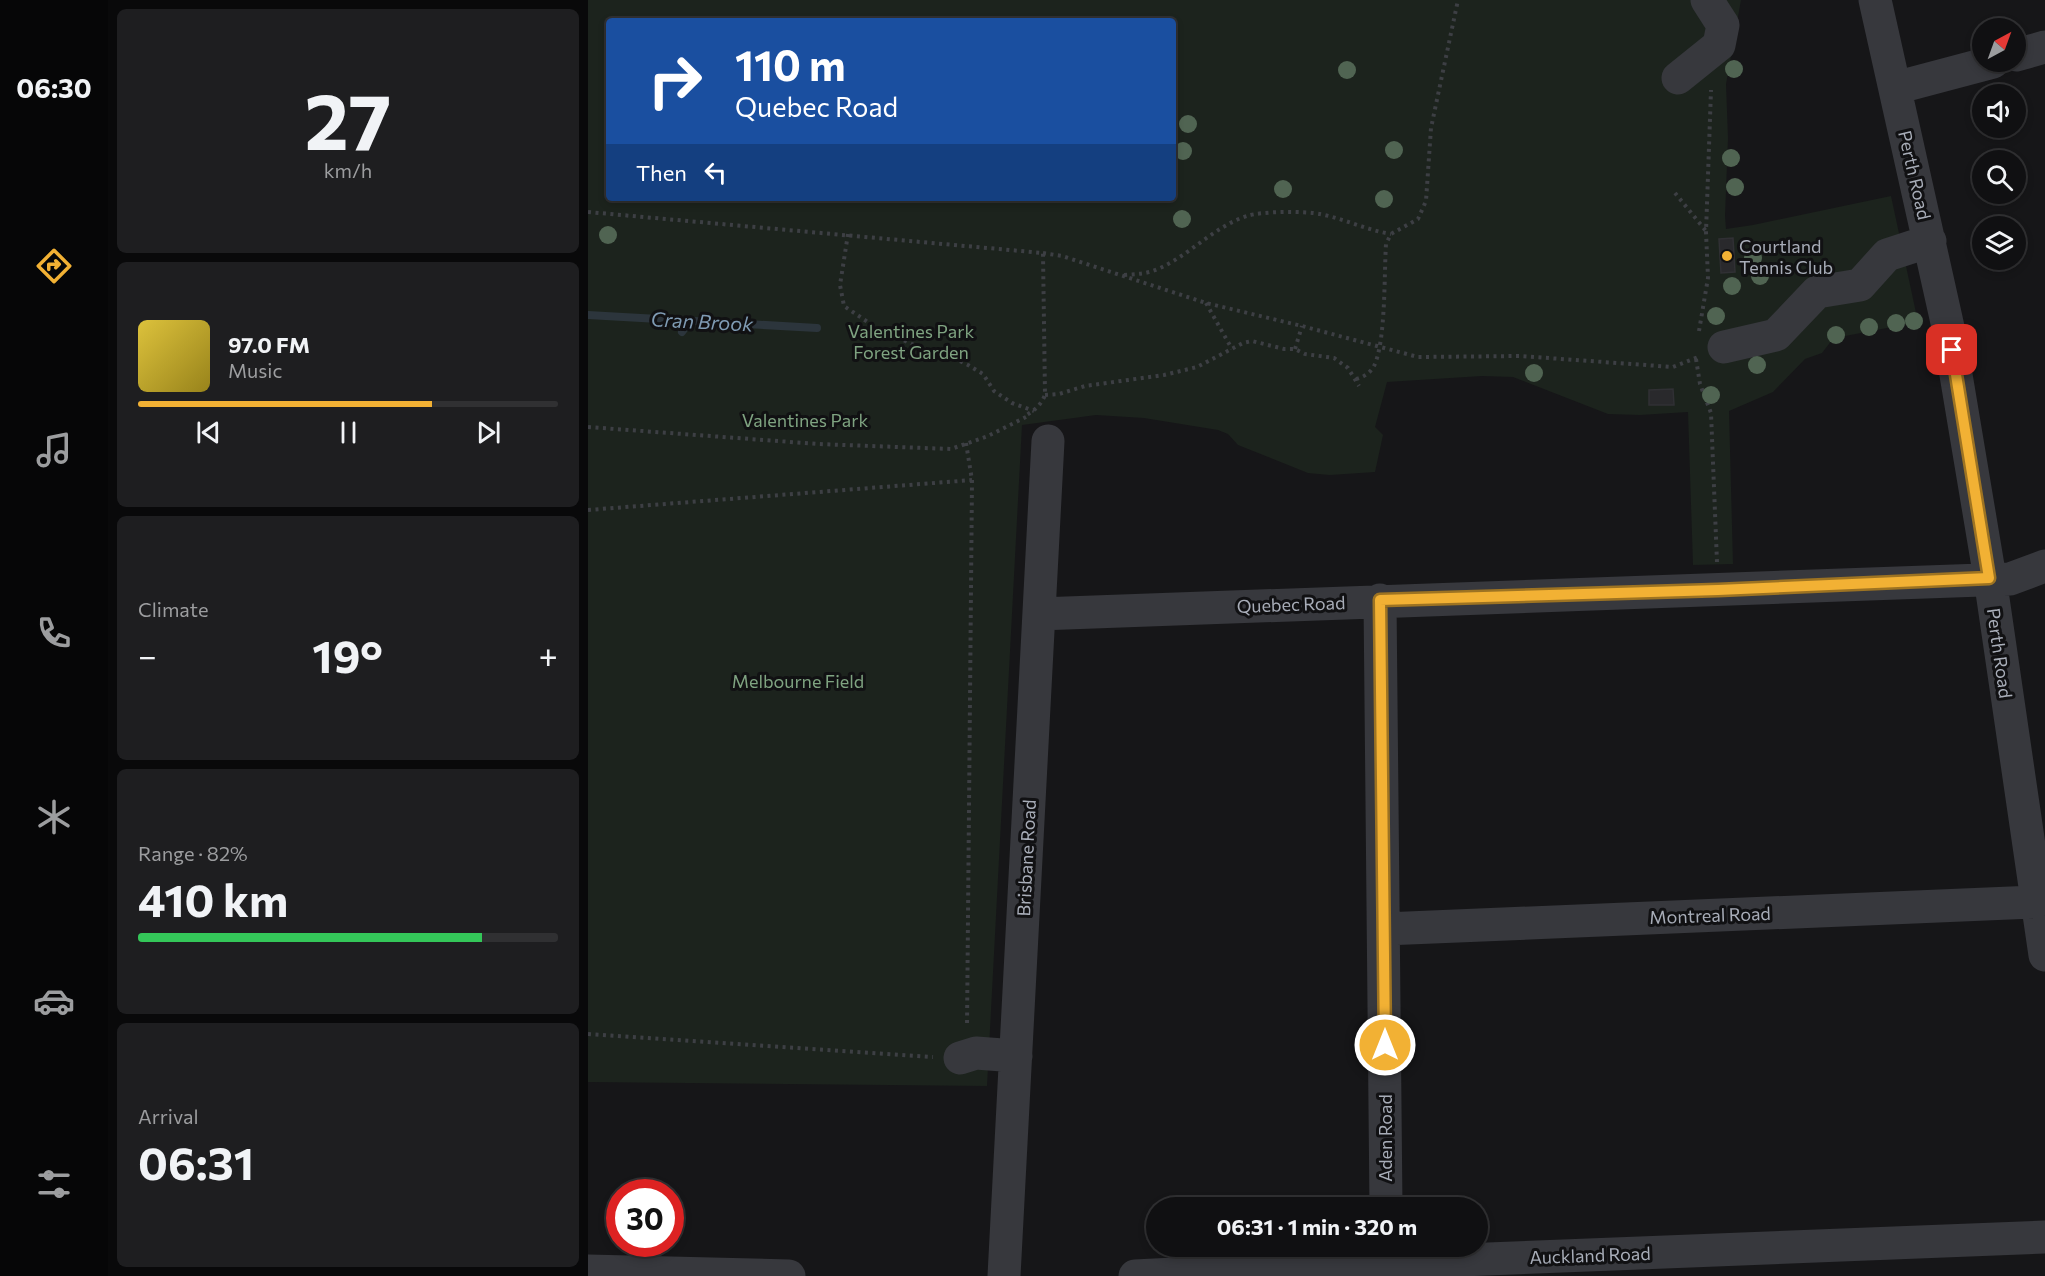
<!DOCTYPE html>
<html lang="en">
<head>
<meta charset="utf-8">
<style>
	body { margin:0; font-family:Commissioner,sans-serif; background:#1e1e20; color:#f1f3f6; height:100vh; display:flex; flex-direction:column; font-size:22px; white-space:nowrap }
	* { box-sizing:border-box; margin:0 }
	p { font-size:20px; color:#9c9d9f }
	.icon { flex:none; width:33px; height:33px; fill:none; stroke:currentColor; stroke-width:2; stroke-linecap:round; stroke-linejoin:round }
	.map { position:relative; flex:1; overflow:hidden }
	.panel { display:flex; flex-direction:column; gap:9px; padding:9px; background:#09090a; width:480px }
	.panel>* { flex:none }
	.guide { position:absolute; left:18px; top:18px; width:570px; height:183px; border-radius:6px; box-shadow:0 3px 9px #0003,0 0 0 2px #303032; background:#1a4fa0; color:#fff; overflow:hidden }
	.needle { width:39px; rotate:41deg }
	.fabs { position:absolute; left:1384px; top:18px; display:grid; gap:12px }
	.fabs a { display:grid; place-items:center; width:54px; height:54px; border-radius:50%; background:#101012; box-shadow:0 3px 9px #0003,0 0 0 2px #303032; font-size:30px }
	.speed { position:absolute; left:18px; top:1179px; display:flex; gap:12px; font-size:30px; font-weight:700; text-align:center }
	.speed>* { display:grid; place-content:center; width:78px; height:78px; border-radius:50%; background:#101012; box-shadow:0 3px 9px #0003,0 0 0 2px #303032; line-height:1 }
	.speed .limit { border:9px solid #d22; background:#fff; color:#111 }
	.pin { position:absolute; display:grid; place-items:center; width:51px; height:51px; color:#fff; margin:-26px; border-radius:12px; box-shadow:0 3px 9px #0006 }
	.me { position:absolute; width:66px; margin:-33px; rotate:0deg; stroke-linejoin:round; filter:drop-shadow(0 0 4px #0008) }
	.turn { display:flex; align-items:center; gap:21px; height:126px; padding:0 30px; font-size:27px }
	.turn .icon { width:78px; height:78px; stroke-width:2.5 }
	.turn b { display:block; font-size:42px; line-height:51px }
	.then { display:flex; align-items:center; height:57px; padding:0 30px; background:#0003; gap:12px; font-size:22px }
	.big { font-size:45px; font-weight:700; line-height:1.1 }
	.panel .card { flex:1; display:flex; flex-direction:column; justify-content:center; gap:9px; min-width:0; padding:0 21px; border-radius:9px; background:#1e1e20 }
	.panel .dial { align-items:center; gap:0 }
	.dial b { font-size:78px; line-height:1 }
	.song { display:flex; align-items:center; gap:18px }
	.cover { width:72px; height:72px; border-radius:9px; background:linear-gradient(135deg,hsl(50 70% 55%),hsl(50 70% 35%)) }
	.played { height:6px; border-radius:3px; background:linear-gradient(90deg,#f2b134 70%,#303032 70%) }
	.keys { display:flex; justify-content:space-around; direction:ltr }
	.heat { display:flex; justify-content:space-between; align-items:center; font-size:33px; direction:ltr }
	.charge { height:9px; border-radius:4px; background:linear-gradient(90deg,#34c759 82%,#303032 0) }
	.trip { position:absolute; left:558px; top:1197px; width:342px; height:60px; border-radius:30px; background:#101012; box-shadow:0 3px 9px #0003,0 0 0 2px #303032; font-weight:700; line-height:60px; text-align:center }
	main { display:flex; flex:1; min-height:0 }
	.dock { display:flex; flex-direction:column; width:108px; justify-content:space-around; align-items:center; background:#060607; color:#9c9d9f }
	.dock .icon { width:42px; height:42px }
	.dock .active { color:#f2b134 }
	.dock b { font-size:27px; color:#f1f3f6 }
	.map>svg:first-child { display:block }
</style>
</head>
<body>
<main>
<nav class="dock">
<b>06:30</b>
<svg class="icon active" aria-label="directions" viewBox="0 0 24 24"><path d="M12 3l9 9-9 9-9-9zM9 14v-3h6M13 9l2 2-2 2"/></svg>
<svg class="icon" aria-label="music" viewBox="0 0 24 24"><path d="M9 18V5l10-2v13"/><circle cx="6" cy="18" r="3"/><circle cx="16" cy="16" r="3"/></svg>
<svg class="icon" aria-label="phone" viewBox="0 0 24 24"><path d="M5 4h4l2 5-3 2q2 4 5 5l2-3 5 2v4C11 20 4 13 5 4z"/></svg>
<svg class="icon" aria-label="climate" viewBox="0 0 24 24"><path d="M12 3v18M4 7l16 10M4 17L20 7"/></svg>
<svg class="icon" aria-label="car" viewBox="0 0 24 24"><path d="M5 17H2v-5l4-1 3-4h7l3 4 3 1v5h-3M9 17h6M6 11h13"/><circle cx="7" cy="17" r="2"/><circle cx="17" cy="17" r="2"/></svg>
<svg class="icon" aria-label="filters" viewBox="0 0 24 24"><path d="M4 7h16M4 17h16"/><circle cx="9" cy="7" r="2"/><circle cx="15" cy="17" r="2"/></svg>
</nav>
<section class="panel">
<div class="card dial"><b>27</b><p>km/h</p></div>
<div class="card">
<div class="song"><i class="cover"></i><div><b>97.0 FM</b><p>Music</p></div></div>
<div class="played"></div>
<div class="keys"><svg class="icon" aria-label="previous" viewBox="0 0 24 24"><path d="M18 5L8 12l10 7zM5 5v14"/></svg><svg class="icon" aria-label="pause" viewBox="0 0 24 24"><path d="M8 5v14M16 5v14"/></svg><svg class="icon" aria-label="next" viewBox="0 0 24 24"><path d="M6 5l10 7-10 7zM19 5v14"/></svg></div>
</div>
<div class="card"><p>Climate</p>
<div class="heat"><a>−</a><b class="big">19°</b><a>+</a></div>
</div>
<div class="card"><p>Range · 82%</p><b class="big">410 km</b><div class="charge"></div></div>
<div class="card"><p>Arrival</p><b class="big">06:31</b></div>
</section>
<div class="map">
<svg width="1457" height="1276" viewBox="0 0 1457 1276">
	<rect width="100%" height="100%" fill="#161618"/>
	<path fill="#1c231d" fill-rule="evenodd" d="M0 0H1153L1138 84 1140 138 1137 216 1138 229 1165 225 1303 196 1330 322 1252 337 1244 340 1234 353 1217 359 1185 392 1141 411 1145 564 1105 565 1100 412 1052 415 1020 414 925 377 894 376 799 382 787 427 795 435 787 472 742 475 720 473 650 445 640 434 630 430 556 418 508 415 434 425 399 1086 0 1082ZM21 21H585V198H21Z"/>
	<g fill="none" stroke-linecap="round" stroke-linejoin="round">
		<path stroke="#2c353c" stroke-width="8" d="M0 315 229 328
			M94 332 102 321"/>
	</g>
	<path fill="#29292c" stroke="#303034" stroke-width="1.5" d="M1145 238 1147 272 1133 273 1131 239Z
		M1085 389 1086 405H1061V390Z"/>
	<g fill="none" stroke-linecap="round" stroke-linejoin="round">
		<path stroke="#3d3f44" stroke-width="4" stroke-dasharray="3 4.5" stroke-linecap="butt" d="M1087 193 1118 231
			M0 212 455 253 457 395C453 405 447 410 437 416
			M260 234 252 285 256 306 290 329 333 348 359 355 380 365 395 374 406 391 424 403 446 411
			M455 253 474 256 618 303 714 326 830 357 932 356 1085 367 1110 357
			M536 275C549 274 560 274 572 268 603 254 627 226 659 216 674 211 717 211 732 214 757 219 778 230 803 234
			M618 303 644 349
			M1111 331 1120 278 1118 232 1123 90
			M707 349 714 326
			M1108 359 1112 384 1123 413 1129 562
			M768 379C776 377 782 373 786 366 798 341 796 274 798 244L803 234 830 219 838 201 843 128 870 0
			M457 395 471 394 497 386 576 375 609 367 655 343 664 341 696 349H707L717 354 746 358 760 368 771 386
			M0 427 230 444 363 449 400 436 438 417
			M378 443 384 480 379 1027
			M0 510 384 480
			M0 1034 345 1057"/>
		<path stroke="#37383d" stroke-width="33" d="M1287 0 1360 327 1402 578 1457 955
			M1428 55 1457 47
			M1090 78 1131 45 1135 25 1119 0
			M1307 88 1405 62
			M1136 347 1188 335 1229 292 1272 285 1299 255 1342 241
			M792 600 798 1208
			M451 614 1422 579 1457 566
			M796 929 1448 902
			M372 1058 388 1053 428 1056
			M0 1271 201 1276
			M416 1276 460 441
			M547 1276 798 1263 1457 1237"/>
	</g>
	<g fill="#506452">
		<circle cx="1146" cy="69" r="9"/>
		<circle cx="759" cy="70" r="9"/>
		<circle cx="600" cy="124" r="9"/>
		<circle cx="806" cy="150" r="9"/>
		<circle cx="595" cy="151" r="9"/>
		<circle cx="1143" cy="158" r="9"/>
		<circle cx="1147" cy="187" r="9"/>
		<circle cx="695" cy="189" r="9"/>
		<circle cx="796" cy="199" r="9"/>
		<circle cx="594" cy="219" r="9"/>
		<circle cx="20" cy="235" r="9"/>
		<circle cx="1165" cy="258" r="9"/>
		<circle cx="1172" cy="276" r="9"/>
		<circle cx="1144" cy="286" r="9"/>
		<circle cx="1128" cy="316" r="9"/>
		<circle cx="1326" cy="321" r="9"/>
		<circle cx="1308" cy="323" r="9"/>
		<circle cx="1281" cy="327" r="9"/>
		<circle cx="1248" cy="335" r="9"/>
		<circle cx="1169" cy="365" r="9"/>
		<circle cx="946" cy="373" r="9"/>
		<circle cx="1123" cy="395" r="9"/>
	</g>
	<g fill="none" stroke-linecap="round" stroke-linejoin="round">
		<defs>
			<path id="route" d="M797 1045 792 600 1130 590 1401 578 1364 350"/>
		</defs>
		<use href="#route" stroke="#9d7322" stroke-width="15"/>
		<use href="#route" stroke="#f2b134" stroke-width="10"/>
	</g>
	<circle fill="#f2b134" stroke="#111113" stroke-width="2" cx="1139" cy="256" r="6"/>
	<g text-anchor="middle" dominant-baseline="central" stroke-width="6" stroke-linejoin="round" paint-order="stroke">
		<g font-size="18" fill="#a8adb8" stroke="#111113">
			<text transform="translate(1327 175) rotate(77)">Perth Road</text>
			<text transform="translate(703 604) rotate(-2)">Quebec Road</text>
			<text transform="translate(1412 653) rotate(82)">Perth Road</text>
			<text transform="translate(438 858) rotate(-87)">Brisbane Road</text>
			<text transform="translate(1122 915) rotate(-2)">Montreal Road</text>
			<text transform="translate(797 1138) rotate(-90)">Aden Road</text>
			<text transform="translate(1002 1255) rotate(-2)">Auckland Road</text>
		</g>
		<g font-size="18" fill="#a8adb8" stroke="#111113" text-anchor="start">
			<text x="1151" y="246">Courtland<tspan x="1151" dy="21">Tennis Club</tspan></text>
		</g>
		<g font-size="18" fill="#7fa381" stroke="#111113">
			<text x="323" y="331">Valentines Park<tspan x="323" dy="21">Forest Garden</tspan></text>
			<text x="217" y="420">Valentines Park</text>
			<text x="210" y="681">Melbourne Field</text>
		</g>
		<g font-size="20" font-style="italic" fill="#7f9bb3" stroke="#111113">
			<text transform="translate(114 321) rotate(3)">Cran Brook</text>
		</g>
	</g>
</svg>
<div class="fabs">
<a><svg class="needle" viewBox="-14 -14 28 28"><path d="M0-13l5 13h-10z" fill="#e53935"/><path d="M0 13l5-13h-10z" fill="#9c9d9f"/></svg></a>
<a><svg class="icon" aria-label="sound" viewBox="0 0 24 24"><path d="M4 9h4l5-4v14l-5-4H4zM17 9q2 3 0 6"/></svg></a>
<a><svg class="icon" aria-label="search" viewBox="0 0 24 24"><circle cx="10" cy="10" r="6"/><path d="M15 15l6 6"/></svg></a>
<a><svg class="icon" aria-label="layers" viewBox="0 0 24 24"><path d="M12 4l9 5-9 5-9-5zM3 14l9 5 9-5"/></svg></a>
</div>
<div class="speed"><div class="limit">30</div></div>
<div class="pin" style="left:1364px;top:350px;background:#d93025"><svg class="icon" aria-label="arrive" viewBox="0 0 24 24"><path d="M6 21V4h12l-3 4 3 4H6"/></svg></div>
<svg class="me" style="left:797px;top:1045px" viewBox="-20 -20 40 40"><circle r="17" fill="#f2b134" stroke="#fff" stroke-width="3"/><path d="M0-11L8 9 0 5-8 9z" fill="#fff"/></svg>
<div class="trip">06:31 · 1 min · 320 m</div>
<div class="guide">
<div class="turn"><svg class="icon" aria-label="right" viewBox="0 0 24 24"><path d="M7 20v-9h11M14 6l5 5-5 5"/></svg><div><b>110 m</b>Quebec Road</div></div>
<div class="then">Then<svg class="icon" aria-label="left" viewBox="0 0 24 24"><path d="M17 20v-9H6M10 6l-5 5 5 5"/></svg></div>
</div>
</div>
</main>
</body>
</html>
